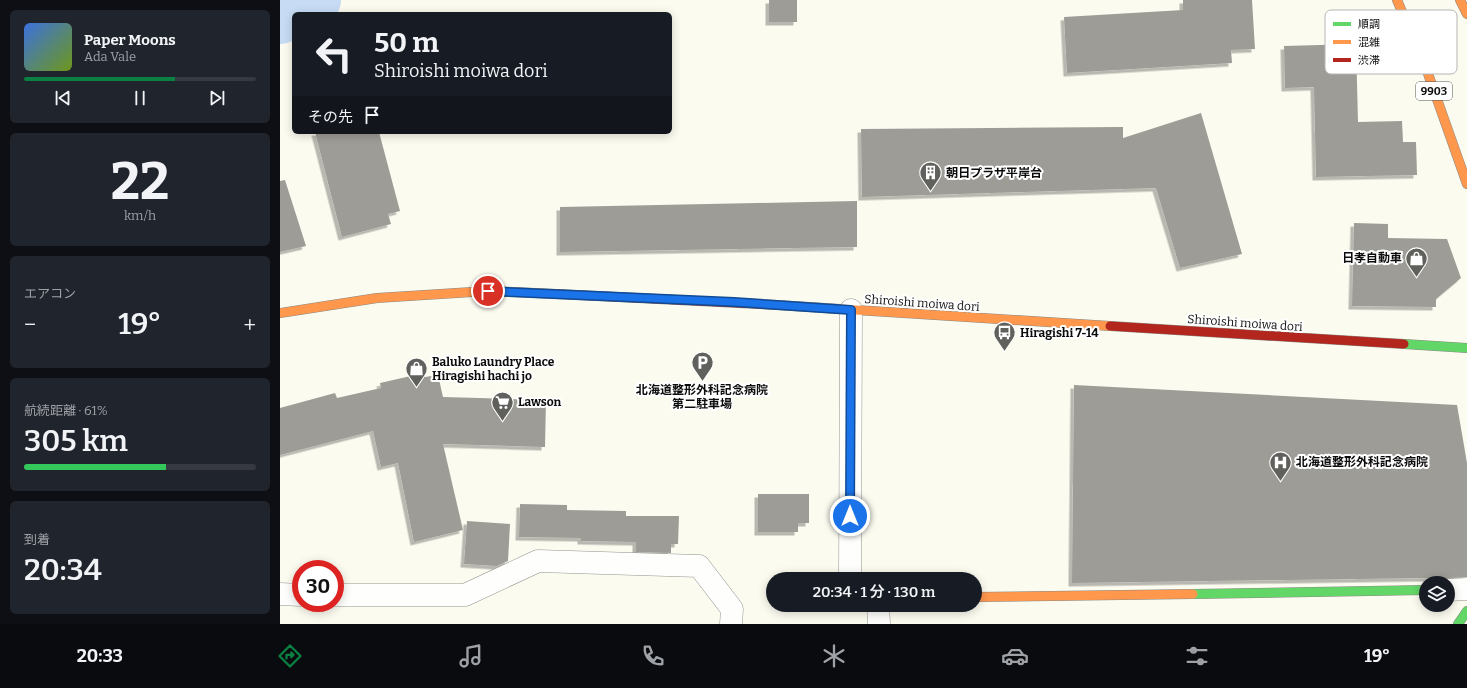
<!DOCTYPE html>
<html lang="ja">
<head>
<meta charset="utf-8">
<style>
	body { margin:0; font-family:Bitter,"Noto Sans JP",serif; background:#20242c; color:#f1f3f6; height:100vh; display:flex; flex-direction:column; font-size:15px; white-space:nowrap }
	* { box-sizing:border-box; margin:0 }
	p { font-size:13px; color:#9ea1a6 }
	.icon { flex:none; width:22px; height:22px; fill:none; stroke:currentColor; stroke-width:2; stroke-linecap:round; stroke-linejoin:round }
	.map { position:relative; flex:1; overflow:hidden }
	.side { display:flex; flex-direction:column; gap:10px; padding:10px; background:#0d0f14; width:280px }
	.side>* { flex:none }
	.banner { position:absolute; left:12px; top:12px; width:380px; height:122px; border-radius:6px; box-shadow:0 2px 10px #0003; background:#171b24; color:#f1f3f6; overflow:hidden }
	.controls { position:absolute; left:1139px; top:576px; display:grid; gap:8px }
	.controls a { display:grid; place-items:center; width:36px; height:36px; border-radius:50%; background:#171b24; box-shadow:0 2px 10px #0003; font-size:20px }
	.speed { position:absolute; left:12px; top:560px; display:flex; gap:8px; font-size:20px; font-weight:700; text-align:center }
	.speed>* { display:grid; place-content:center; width:52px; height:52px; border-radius:50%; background:#171b24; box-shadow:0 2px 10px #0003; line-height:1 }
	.speed .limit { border:6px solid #d22; background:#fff; color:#111 }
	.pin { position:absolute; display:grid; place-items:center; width:34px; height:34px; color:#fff; margin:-17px; border:2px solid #fff; border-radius:50%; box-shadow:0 1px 4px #0007 }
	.me { position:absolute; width:44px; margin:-22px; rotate:0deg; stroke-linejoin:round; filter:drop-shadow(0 0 3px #0008) }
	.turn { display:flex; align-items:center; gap:14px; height:84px; padding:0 16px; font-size:18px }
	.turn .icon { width:52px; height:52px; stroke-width:2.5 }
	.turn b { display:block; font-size:28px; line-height:34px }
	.then { display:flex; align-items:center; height:38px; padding:0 16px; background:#0003; gap:8px; font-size:15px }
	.big { font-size:30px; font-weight:600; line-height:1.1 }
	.side .card { flex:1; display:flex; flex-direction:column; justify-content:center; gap:6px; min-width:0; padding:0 14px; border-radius:6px; background:#20242c }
	.side .dial { align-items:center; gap:0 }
	.dial b { font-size:52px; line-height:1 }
	.song { display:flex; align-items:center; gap:12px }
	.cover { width:48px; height:48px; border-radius:6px; background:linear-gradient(135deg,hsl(220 70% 55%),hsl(80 70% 35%)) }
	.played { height:4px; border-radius:2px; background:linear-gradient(90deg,#0b8043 65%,#363941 65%) }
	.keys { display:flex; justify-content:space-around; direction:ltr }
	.heat { display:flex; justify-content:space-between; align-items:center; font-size:22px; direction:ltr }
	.charge { height:6px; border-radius:3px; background:linear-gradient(90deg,#34c759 61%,#363941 0) }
	.trip { position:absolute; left:486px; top:572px; width:216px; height:40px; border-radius:20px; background:#171b24; box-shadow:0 2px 10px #0003; font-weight:600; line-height:40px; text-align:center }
	.tabs { display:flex; height:64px; justify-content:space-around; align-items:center; background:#090b0e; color:#9ea1a6 }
	.tabs .icon { width:28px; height:28px }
	.tabs .on { color:#0b8043 }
	.tabs b { font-size:18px; color:#f1f3f6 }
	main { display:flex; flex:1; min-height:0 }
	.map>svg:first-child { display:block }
</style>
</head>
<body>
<main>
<section class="side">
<div class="card">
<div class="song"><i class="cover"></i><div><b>Paper Moons</b><p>Ada Vale</p></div></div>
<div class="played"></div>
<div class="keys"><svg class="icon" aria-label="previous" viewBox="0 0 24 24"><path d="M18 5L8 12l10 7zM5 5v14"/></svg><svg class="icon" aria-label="pause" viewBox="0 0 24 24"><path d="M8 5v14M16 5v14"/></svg><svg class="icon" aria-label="next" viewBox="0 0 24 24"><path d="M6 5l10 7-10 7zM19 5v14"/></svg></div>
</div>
<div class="card dial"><b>22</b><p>km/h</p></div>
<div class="card"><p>エアコン</p>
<div class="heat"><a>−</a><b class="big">19°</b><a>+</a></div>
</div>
<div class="card"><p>航続距離 · 61%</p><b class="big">305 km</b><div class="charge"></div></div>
<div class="card"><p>到着</p><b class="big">20:34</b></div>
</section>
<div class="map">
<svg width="1187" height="624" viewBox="0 0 1187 624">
	<defs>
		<filter id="shadow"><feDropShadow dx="-3.5" dy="3.5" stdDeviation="0" flood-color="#0004"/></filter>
	</defs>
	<rect width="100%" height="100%" fill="#fbfbf0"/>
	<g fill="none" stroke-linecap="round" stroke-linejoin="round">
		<path stroke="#c7dcf4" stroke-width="52" d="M0 18 28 5 35 0"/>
	</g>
	<path fill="#9e9c96" filter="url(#shadow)" d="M489 0H517V22H489Z
		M903 0H972L975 49 951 50 952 63 787 73 784 17 903 10Z
		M1076 44 1078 122 1122 121 1123 142H1136L1137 175 1036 177 1034 87 1005 88 1004 46Z
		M921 113 962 254 900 268 876 188 582 197 581 129 843 127V138Z
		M35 132H99L120 211 108 214 111 224 62 237Z
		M5 180 26 246 0 252V181Z
		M577 201V247L280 252V207Z
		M1074 223 1108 224V238L1167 239 1181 278 1156 299V307L1072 306Z
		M144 373 145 377 158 375 163 397 266 400 265 447 163 444 183 530 134 542 118 463 101 467 93 431 0 455V408L55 393 57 398 101 388 100 383Z
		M794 385 1177 405 1187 463V577L1151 579 1146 578 792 583Z
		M478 494H529V523H518V532H478Z
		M240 504 287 505V510L346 511V516H399L398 544H391V553L356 552V542L301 541V538L239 537Z
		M187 521 230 524 228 561 217 566 184 564Z"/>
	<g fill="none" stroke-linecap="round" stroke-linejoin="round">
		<defs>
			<path id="street" d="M570 579 571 310
				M1168 590 1187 589
				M0 594 21 595
				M55 595H185L258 561 419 566 452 609 451 624
				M598 605 599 624"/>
			<path id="fast" d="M1124 344 1187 348
				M913 594 1146 590
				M1178 624 1187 611"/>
			<path id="slow" d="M1117 0 1146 68 1187 184
				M1180 0 1187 14
				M497 305 830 326
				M0 313 97 298 208 291 277 294
				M695 597 913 594"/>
			<path id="jam" d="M277 294 497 305
				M830 326 1124 344"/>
		</defs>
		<use href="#street" stroke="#94948f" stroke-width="23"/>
		<use href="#fast" stroke="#8a8a85" stroke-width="10"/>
		<use href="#slow" stroke="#8a8a85" stroke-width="10"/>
		<use href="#jam" stroke="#8a8a85" stroke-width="10"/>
		<use href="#street" stroke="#fefefd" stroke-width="22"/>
		<use href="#fast" stroke="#63d668" stroke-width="9"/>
		<use href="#slow" stroke="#ff974d" stroke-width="9"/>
		<use href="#jam" stroke="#b3261e" stroke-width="9"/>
	</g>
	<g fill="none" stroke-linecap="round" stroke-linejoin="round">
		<defs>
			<path id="route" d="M208 291 454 302 571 310 570 516"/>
		</defs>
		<use href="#route" stroke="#114b97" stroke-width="10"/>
		<use href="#route" stroke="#1a73e8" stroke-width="7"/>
	</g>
	<defs>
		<symbol id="building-pin" viewBox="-11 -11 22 30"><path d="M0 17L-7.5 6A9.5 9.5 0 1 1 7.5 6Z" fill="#60605c" stroke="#fff"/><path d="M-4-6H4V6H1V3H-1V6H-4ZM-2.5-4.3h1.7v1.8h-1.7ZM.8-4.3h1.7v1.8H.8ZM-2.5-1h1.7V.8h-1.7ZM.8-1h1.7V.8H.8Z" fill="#fff"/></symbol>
		<symbol id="shop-pin" viewBox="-11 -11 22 30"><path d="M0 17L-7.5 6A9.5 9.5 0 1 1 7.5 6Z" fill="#60605c" stroke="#fff"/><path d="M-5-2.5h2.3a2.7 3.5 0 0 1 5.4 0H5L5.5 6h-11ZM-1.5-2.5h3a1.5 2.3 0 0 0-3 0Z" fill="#fff"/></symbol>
		<symbol id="bus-pin" viewBox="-11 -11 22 30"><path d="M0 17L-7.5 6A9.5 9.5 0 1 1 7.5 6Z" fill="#60605c" stroke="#fff"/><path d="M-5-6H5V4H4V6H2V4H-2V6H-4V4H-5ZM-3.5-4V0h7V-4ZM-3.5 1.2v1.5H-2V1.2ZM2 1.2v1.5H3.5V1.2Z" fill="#fff"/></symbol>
		<symbol id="parking-pin" viewBox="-11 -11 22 30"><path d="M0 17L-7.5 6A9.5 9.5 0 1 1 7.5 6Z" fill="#60605c" stroke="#fff"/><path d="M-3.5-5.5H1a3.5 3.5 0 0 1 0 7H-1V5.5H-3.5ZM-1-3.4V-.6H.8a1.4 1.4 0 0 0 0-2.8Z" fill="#fff"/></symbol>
		<symbol id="supermarket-pin" viewBox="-11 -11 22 30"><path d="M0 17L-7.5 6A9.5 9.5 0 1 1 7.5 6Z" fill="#60605c" stroke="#fff"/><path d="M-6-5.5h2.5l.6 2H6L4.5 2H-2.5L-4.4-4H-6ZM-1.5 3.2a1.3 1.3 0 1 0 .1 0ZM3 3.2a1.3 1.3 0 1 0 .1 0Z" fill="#fff"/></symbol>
		<symbol id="hospital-pin" viewBox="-11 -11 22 30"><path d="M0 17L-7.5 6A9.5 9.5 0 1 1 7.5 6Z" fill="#60605c" stroke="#fff"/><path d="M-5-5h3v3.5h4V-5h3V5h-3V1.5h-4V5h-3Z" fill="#fff"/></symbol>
	</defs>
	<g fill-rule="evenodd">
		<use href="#building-pin" x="638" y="160" width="25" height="34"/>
		<use href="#shop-pin" x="1124" y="246" width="25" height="34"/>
		<use href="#bus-pin" x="712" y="320" width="25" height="34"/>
		<use href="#parking-pin" x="410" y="350" width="25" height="34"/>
		<use href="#shop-pin" x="124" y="356" width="25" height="34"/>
		<use href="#supermarket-pin" x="210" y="390" width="25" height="34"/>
		<use href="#hospital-pin" x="988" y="450" width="25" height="34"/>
	</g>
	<g text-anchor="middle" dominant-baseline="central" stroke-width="4" stroke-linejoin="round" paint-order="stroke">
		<rect fill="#fff" stroke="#555" stroke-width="1" x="1136" y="82" width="36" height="18" rx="3"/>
		<g font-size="11" font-weight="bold" fill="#0c0c0c">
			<text x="1154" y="91">9903</text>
		</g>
		<g font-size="12" font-weight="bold" fill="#0c0c0c" stroke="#fff" text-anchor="start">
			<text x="666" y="173">朝日プラザ平岸台</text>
			<text x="1122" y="258" text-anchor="end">日孝自動車</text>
			<text x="740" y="333">Hiragishi 7-14</text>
			<text x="152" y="362">Baluko Laundry Place<tspan x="152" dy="14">Hiragishi hachi jo</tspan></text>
			<text x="422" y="390" text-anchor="middle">北海道整形外科記念病院<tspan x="422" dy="14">第二駐車場</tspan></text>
			<text x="238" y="402">Lawson</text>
			<text x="1016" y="462">北海道整形外科記念病院</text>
		</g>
		<g font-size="12" fill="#0c0c0c" stroke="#fff">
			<text transform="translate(642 303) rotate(4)">Shiroishi moiwa dori</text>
			<text transform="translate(965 323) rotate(4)">Shiroishi moiwa dori</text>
		</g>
	</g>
	<rect x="1045" y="10" width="132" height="64" rx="6" fill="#fff" stroke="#b6b6b6" stroke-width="1"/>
	<rect x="1053" y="22" width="18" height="4" fill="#63d668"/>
	<rect x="1053" y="40" width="18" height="4" fill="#ff974d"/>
	<rect x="1053" y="58" width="18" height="4" fill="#b3261e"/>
	<g font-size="11" fill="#0c0c0c">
		<text x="1078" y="28">順調</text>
		<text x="1078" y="46">混雑</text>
		<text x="1078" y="64">渋滞</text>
	</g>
</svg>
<div class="controls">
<a><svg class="icon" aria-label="layers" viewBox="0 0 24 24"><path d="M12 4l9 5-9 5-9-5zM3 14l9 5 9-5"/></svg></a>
</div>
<div class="speed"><div class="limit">30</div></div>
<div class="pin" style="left:208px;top:291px;background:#d93025"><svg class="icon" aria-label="arrive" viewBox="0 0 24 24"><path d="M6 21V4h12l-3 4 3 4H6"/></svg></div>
<svg class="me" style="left:570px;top:516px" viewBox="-20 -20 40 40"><circle r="17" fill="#1a73e8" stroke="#fff" stroke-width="3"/><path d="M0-11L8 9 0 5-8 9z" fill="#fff"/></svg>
<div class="trip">20:34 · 1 分 · 130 m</div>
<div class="banner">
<div class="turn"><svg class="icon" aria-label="left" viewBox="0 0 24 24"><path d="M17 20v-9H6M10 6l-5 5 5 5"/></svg><div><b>50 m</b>Shiroishi moiwa dori</div></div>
<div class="then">その先<svg class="icon" aria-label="arrive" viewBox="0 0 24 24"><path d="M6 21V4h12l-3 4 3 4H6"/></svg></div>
</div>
</div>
</main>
<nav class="tabs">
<b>20:33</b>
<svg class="icon on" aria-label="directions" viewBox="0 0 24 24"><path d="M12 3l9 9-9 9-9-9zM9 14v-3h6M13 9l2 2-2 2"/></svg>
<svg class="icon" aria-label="music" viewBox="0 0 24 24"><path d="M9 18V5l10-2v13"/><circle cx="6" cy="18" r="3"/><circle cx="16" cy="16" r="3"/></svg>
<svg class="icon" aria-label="phone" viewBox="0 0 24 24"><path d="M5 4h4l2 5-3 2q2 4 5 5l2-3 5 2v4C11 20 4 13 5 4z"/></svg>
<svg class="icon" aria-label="climate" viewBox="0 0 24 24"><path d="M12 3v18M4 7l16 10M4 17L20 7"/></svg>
<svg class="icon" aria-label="car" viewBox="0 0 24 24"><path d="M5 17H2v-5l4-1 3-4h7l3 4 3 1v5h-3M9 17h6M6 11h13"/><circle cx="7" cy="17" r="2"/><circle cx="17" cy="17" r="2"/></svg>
<svg class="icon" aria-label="filters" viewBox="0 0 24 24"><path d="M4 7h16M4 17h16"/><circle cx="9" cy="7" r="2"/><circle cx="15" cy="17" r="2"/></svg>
<b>19°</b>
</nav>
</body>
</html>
